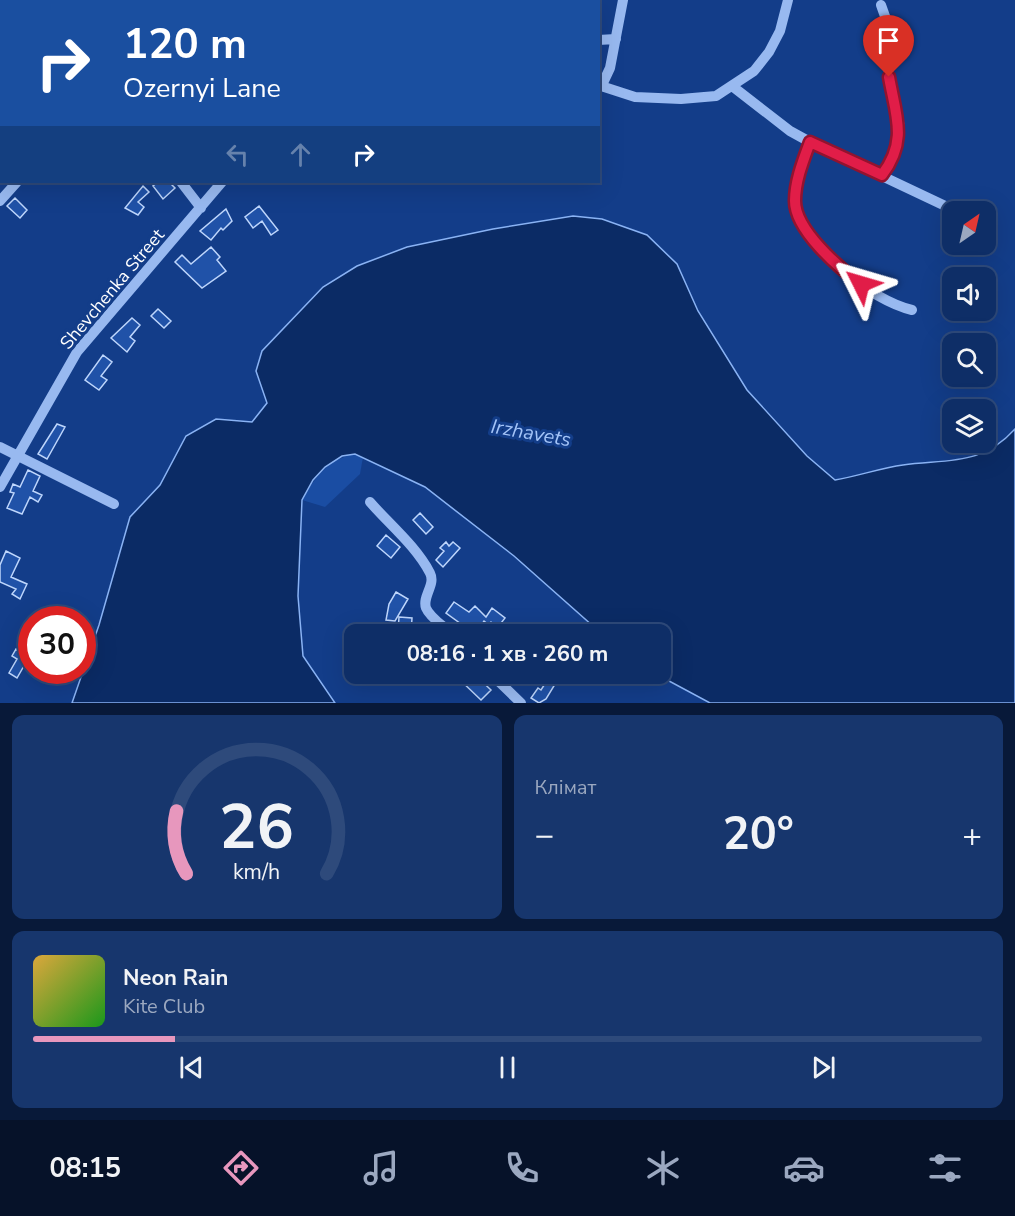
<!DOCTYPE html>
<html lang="uk">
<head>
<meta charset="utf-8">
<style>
	body { margin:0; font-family:"Nunito Sans",sans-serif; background:#17366d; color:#f1f3f6; height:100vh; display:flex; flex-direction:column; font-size:22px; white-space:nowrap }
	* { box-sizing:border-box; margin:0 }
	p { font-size:20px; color:#9ba8c0 }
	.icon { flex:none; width:33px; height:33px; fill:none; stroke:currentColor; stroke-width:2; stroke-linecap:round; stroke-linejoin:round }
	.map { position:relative; height:703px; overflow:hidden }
	.sheet { display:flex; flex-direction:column; gap:12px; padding:12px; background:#081939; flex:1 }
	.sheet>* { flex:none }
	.hud { position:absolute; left:0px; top:0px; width:600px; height:183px; box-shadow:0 6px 24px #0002,0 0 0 2px #2e4a7b; background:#1a4fa0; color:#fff; overflow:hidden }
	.needle { width:39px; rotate:34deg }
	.controls { position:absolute; left:942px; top:201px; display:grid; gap:12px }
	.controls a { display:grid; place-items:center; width:54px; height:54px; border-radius:12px; background:#0e2e67; box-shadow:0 6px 24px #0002,0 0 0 2px #2e4a7b; font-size:30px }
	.speed { position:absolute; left:18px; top:606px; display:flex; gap:12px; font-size:30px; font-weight:700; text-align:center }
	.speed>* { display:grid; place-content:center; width:78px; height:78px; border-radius:50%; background:#0e2e67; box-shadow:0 6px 24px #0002,0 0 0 2px #2e4a7b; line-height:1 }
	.speed .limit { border:9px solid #d22; background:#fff; color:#111 }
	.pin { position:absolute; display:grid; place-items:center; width:51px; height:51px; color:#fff; margin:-62px -26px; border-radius:50% 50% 50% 0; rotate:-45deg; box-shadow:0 0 6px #0007 }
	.pin .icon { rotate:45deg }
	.me { position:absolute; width:66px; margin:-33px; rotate:310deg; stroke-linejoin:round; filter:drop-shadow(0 0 4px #0008) }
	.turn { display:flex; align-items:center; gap:21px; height:126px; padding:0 24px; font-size:27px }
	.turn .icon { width:78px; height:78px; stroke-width:2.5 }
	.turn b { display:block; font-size:42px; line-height:51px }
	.lanes { display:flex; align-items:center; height:57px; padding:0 24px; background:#0003; justify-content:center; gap:30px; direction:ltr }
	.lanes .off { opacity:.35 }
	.big { font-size:45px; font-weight:700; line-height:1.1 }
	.sheet .tile { flex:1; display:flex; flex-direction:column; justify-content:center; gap:9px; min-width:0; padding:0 21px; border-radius:12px; background:#17366d }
	.sheet .dial { align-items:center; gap:0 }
	.dial svg { height:156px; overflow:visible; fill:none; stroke:#2e4a7b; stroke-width:7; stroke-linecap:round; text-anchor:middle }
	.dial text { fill:#f1f3f6; stroke:none }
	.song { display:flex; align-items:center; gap:18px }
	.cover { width:72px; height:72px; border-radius:9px; background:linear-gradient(135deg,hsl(40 70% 55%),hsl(120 70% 35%)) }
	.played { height:6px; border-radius:3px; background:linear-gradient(90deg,#e797bd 15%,#2e4a7b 15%) }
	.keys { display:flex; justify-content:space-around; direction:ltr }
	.heat { display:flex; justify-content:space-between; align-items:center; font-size:33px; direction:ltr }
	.sheet .tiles { flex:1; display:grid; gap:12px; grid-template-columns:1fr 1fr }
	.tile:last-child { grid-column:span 2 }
	.trip { position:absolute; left:344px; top:624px; width:327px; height:60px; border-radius:12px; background:#0e2e67; box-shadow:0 6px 24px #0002,0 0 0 2px #2e4a7b; font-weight:700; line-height:60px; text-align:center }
	.tabs { display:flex; height:96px; justify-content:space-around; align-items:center; background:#061229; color:#9ba8c0 }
	.tabs .icon { width:42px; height:42px }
	.tabs .current { color:#e797bd }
	.tabs b { font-size:27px; color:#f1f3f6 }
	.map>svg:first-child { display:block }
</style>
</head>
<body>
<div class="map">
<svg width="1015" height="703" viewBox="0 0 1015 703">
	<rect width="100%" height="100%" fill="#133d89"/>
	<path fill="#1a4da3" d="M355 454 363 457 360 474 325 507 302 500C315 477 328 459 355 454Z"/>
	<path fill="#0b2b65" stroke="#8ab3f4" stroke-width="1.5" d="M573 216 602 219 647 235 677 264 698 311 747 390 807 456 835 480C858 476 881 468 903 465 948 459 982 466 1015 429V703H710L656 674H660V634H602L514 556 425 487 355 454 342 456 325 467 313 480 302 500 298 596 303 656 335 703H72L99 625 130 517 160 485 186 436 216 419 252 422 267 403 256 371 262 351 323 287 357 266 407 247 493 229Z"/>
	<path fill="#2052a8" stroke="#bed6fc" stroke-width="1.5" d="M158 182H169L175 188 163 199 153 186Z
		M143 186 149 192 138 202 144 207 138 215 125 208Z
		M15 198 27 210 20 218 7 206Z
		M259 206 278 230 271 235 262 221 253 228 245 217Z
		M226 209 232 221 223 230 221 228 211 240 200 231Z
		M211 247 220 257 217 260 226 271 202 288 175 262 182 255 191 264Z
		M158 309 171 321 164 328 151 316Z
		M132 318 140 325 130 337 135 341 127 352 111 338Z
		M103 355 112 362 101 376 107 380 99 390 85 380Z
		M57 424 65 427 47 459 38 454Z
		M28 470 40 476 33 491 42 495 38 502 30 497 22 514 7 508 14 493 10 492 13 484 20 487Z
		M420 513 433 527 426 534 413 520Z
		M386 535 400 547 391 558 377 546Z
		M446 542 449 546 453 542 460 548 443 567 436 560 444 551 440 548Z
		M6 551 20 558 11 577 27 584 20 599 12 594 16 589 0 582V565Z
		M396 592 408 599 395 621 386 620 389 604Z
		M454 602 469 612 475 606 486 617 492 608 505 618 498 627 491 622 489 625 484 621 475 634 446 613Z
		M399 617 412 618 411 633 398 632Z
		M16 649 29 657 17 678 9 673 17 659 12 656Z
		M462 674H474L491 690 481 700 458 678Z
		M550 676 557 681 546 699 539 703 531 698 538 688 541 690Z"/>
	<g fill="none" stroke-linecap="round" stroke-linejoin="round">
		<path stroke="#98b9f0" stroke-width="10" d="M161 0 165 2
			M87 2 88 0
			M311 2 312 0
			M881 5 887 22 889 77 900 127 891 163 882 175
			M598 40 616 39
			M598 85 635 97 681 99 716 96 754 71 769 52 780 31 788 0
			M602 85 610 68 623 0
			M732 86 790 131 810 142 958 212
			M810 142C803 160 791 186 795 205 803 247 872 301 912 310
			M181 182 201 208
			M0 201 17 182
			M986 227 988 229
			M0 447 114 504
			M0 487 77 352 222 182
			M370 502C389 524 416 546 430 573 436 585 422 596 426 608 430 618 445 627 452 634
			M491 674 521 703"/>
	</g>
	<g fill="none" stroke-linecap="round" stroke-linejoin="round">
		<defs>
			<path id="route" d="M861 284C839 268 795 230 795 201 795 181 803 161 810 142L882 175C908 141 896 116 889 77"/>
		</defs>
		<use href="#route" stroke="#92132f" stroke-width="15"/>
		<use href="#route" stroke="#e11d48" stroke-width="10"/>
	</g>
	<g text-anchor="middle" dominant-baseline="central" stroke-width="6" stroke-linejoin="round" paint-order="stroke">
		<g font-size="18" fill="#fff" stroke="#133d89">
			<text transform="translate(112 289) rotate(-50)">Shevchenka Street</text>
		</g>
		<g font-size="20" font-style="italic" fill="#a4c4f8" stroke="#133d89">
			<text transform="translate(531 433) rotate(10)">Irzhavets</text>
		</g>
	</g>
</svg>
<div class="controls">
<a><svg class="needle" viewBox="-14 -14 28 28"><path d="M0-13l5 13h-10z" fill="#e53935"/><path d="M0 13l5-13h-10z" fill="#9ba8c0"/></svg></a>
<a><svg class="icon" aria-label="sound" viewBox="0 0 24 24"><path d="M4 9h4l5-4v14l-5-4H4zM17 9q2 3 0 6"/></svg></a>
<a><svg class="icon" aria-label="search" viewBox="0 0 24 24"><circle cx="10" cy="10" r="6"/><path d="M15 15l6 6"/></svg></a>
<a><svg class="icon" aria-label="layers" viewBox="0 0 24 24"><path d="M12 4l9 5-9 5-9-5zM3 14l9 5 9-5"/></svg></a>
</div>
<div class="speed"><div class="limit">30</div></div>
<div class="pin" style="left:889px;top:77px;background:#d93025"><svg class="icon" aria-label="arrive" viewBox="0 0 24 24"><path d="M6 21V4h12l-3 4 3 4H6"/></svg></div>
<svg class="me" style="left:861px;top:284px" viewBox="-20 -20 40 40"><path d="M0-17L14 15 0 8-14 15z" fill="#e11d48" stroke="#fff" stroke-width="4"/></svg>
<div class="trip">08:16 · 1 хв · 260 m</div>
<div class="hud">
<div class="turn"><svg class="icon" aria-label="right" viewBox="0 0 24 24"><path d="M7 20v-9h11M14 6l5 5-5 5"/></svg><div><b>120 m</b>Ozernyi Lane</div></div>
<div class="lanes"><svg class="icon off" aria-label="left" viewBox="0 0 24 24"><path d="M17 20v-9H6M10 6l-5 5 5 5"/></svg><svg class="icon off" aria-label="ahead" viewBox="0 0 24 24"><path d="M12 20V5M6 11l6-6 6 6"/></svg><svg class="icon" aria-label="right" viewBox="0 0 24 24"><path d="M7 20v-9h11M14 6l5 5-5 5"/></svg></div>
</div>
</div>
<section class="sheet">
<div class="tiles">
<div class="tile dial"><svg viewBox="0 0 100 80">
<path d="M14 69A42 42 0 1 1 86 69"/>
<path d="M14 69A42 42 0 0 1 9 37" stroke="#e797bd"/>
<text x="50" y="56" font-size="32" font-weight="700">26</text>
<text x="50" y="72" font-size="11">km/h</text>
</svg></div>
<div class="tile"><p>Клімат</p>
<div class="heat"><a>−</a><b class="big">20°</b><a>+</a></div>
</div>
<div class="tile">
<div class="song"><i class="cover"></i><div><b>Neon Rain</b><p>Kite Club</p></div></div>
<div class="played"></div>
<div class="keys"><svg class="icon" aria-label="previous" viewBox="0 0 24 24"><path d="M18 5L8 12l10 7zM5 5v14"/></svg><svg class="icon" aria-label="pause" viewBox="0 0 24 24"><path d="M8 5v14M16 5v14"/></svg><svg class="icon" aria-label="next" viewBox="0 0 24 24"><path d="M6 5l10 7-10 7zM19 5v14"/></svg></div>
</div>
</div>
</section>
<nav class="tabs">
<b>08:15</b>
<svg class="icon current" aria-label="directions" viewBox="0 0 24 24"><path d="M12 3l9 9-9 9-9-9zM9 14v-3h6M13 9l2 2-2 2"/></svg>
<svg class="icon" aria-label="music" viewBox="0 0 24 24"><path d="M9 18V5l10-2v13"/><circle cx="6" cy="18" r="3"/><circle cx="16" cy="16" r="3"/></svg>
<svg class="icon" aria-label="phone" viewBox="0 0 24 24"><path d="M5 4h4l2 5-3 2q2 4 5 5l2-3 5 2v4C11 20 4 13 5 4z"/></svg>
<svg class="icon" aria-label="climate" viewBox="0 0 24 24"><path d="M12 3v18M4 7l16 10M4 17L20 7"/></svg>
<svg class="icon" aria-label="car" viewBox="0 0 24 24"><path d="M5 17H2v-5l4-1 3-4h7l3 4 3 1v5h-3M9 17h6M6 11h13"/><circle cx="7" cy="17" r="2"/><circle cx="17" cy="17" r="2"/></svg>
<svg class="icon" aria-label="filters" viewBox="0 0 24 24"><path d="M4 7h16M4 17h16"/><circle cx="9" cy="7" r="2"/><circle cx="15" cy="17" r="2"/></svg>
</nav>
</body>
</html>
